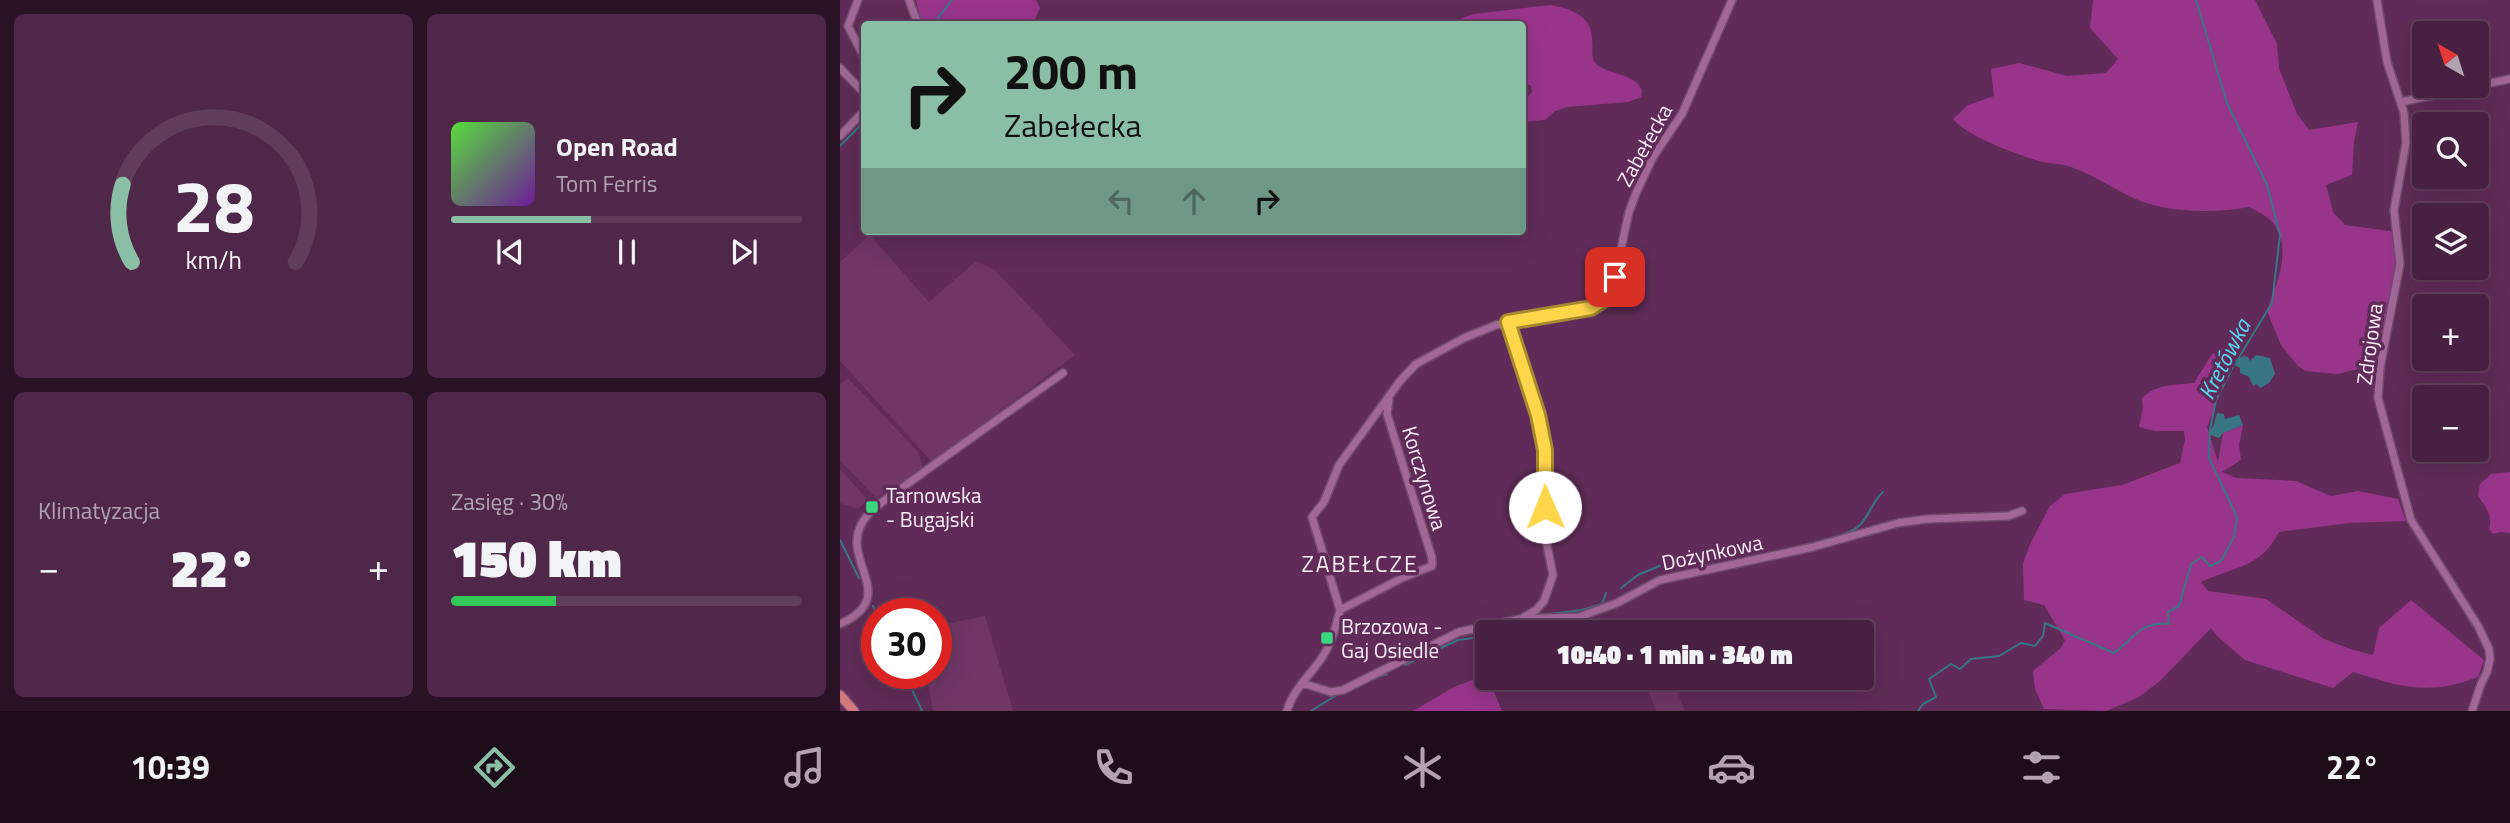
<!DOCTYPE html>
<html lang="pl">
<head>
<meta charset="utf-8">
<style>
	body { margin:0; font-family:"Titillium Web",sans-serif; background:#4f2849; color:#f1f3f6; height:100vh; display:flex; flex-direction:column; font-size:26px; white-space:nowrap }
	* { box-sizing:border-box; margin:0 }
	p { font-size:23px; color:#b1a3b2 }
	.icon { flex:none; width:38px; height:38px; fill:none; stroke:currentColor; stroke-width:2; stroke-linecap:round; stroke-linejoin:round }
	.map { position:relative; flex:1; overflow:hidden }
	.panel { display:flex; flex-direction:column; gap:14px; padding:14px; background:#281224; width:840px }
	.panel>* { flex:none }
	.banner { position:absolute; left:21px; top:21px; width:665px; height:214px; border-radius:7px; box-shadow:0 7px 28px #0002,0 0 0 2px #603e5b; background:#8abfa5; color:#111; overflow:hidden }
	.needle { width:46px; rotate:321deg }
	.fabs { position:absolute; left:1572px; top:21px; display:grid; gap:14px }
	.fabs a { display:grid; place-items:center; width:77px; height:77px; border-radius:7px; background:#482042; box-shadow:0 7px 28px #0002,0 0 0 2px #603e5b; font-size:35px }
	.speed { position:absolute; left:21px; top:598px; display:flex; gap:14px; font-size:35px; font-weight:700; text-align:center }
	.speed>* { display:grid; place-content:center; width:91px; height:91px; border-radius:50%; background:#482042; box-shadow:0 7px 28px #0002,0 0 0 2px #603e5b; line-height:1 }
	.speed .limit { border:10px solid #d22; background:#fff; color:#111 }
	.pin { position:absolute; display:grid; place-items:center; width:60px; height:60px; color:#fff; margin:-30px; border-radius:14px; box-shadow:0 4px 10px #0006 }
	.me { position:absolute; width:77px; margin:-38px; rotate:359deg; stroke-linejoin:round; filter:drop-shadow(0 0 5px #0008) }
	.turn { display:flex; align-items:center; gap:24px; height:147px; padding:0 28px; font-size:32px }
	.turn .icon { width:91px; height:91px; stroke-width:2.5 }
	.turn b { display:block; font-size:49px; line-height:60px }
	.lanes { display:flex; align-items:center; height:66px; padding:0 28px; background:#0003; justify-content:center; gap:35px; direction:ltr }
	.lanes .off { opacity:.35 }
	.big { font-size:52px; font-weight:800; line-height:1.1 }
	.panel .tile { flex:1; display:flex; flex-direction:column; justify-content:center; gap:10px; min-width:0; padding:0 24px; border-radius:10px; background:#4f2849 }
	.panel .dial { align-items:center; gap:0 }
	.dial svg { height:182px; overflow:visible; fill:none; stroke:#603e5b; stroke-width:7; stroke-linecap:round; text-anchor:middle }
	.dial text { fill:#f1f3f6; stroke:none }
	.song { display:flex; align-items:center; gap:21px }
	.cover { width:84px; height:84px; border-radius:10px; background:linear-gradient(135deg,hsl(110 70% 55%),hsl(280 70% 35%)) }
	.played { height:7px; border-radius:4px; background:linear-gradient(90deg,#8abfa5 40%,#603e5b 40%) }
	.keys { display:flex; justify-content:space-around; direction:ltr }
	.heat { display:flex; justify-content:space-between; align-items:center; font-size:38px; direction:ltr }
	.charge { height:10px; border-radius:5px; background:linear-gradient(90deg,#34c759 30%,#603e5b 0) }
	.panel .tiles { flex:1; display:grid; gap:14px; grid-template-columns:repeat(2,1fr) }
	.trip { position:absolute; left:635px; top:620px; width:399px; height:70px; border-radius:7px; background:#482042; box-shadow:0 7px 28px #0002,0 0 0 2px #603e5b; font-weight:800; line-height:70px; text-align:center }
	.tabs { display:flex; height:112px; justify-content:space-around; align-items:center; background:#1d0d1a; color:#b1a3b2 }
	.tabs .icon { width:49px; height:49px }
	.tabs .current { color:#8abfa5 }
	.tabs b { font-size:32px; color:#f1f3f6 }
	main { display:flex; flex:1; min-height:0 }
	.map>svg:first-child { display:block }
</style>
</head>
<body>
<main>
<section class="panel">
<div class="tiles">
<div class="tile dial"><svg viewBox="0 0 100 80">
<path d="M14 69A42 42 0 1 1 86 69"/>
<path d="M14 69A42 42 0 0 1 10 35" stroke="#8abfa5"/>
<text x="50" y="56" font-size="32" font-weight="700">28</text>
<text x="50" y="72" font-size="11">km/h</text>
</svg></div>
<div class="tile">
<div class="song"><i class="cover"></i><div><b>Open Road</b><p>Tom Ferris</p></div></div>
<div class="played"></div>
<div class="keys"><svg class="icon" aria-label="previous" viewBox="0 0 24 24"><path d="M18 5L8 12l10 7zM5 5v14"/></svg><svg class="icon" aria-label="pause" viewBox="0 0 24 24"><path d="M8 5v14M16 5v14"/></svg><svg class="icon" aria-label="next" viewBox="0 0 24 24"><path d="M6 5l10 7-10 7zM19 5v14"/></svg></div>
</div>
<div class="tile"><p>Klimatyzacja</p>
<div class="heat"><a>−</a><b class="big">22°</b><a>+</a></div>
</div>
<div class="tile"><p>Zasięg · 30%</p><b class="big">150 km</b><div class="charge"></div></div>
</div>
</section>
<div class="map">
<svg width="1670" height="711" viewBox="0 0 1670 711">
	<rect width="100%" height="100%" fill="#602b58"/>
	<path fill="#6f3666" d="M30 235 89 302 136 261 155 270 235 355 92 462 0 361V262Z
		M8 378 78 452 83 468 36 498 0 460V384Z
		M0 469 28 500 18 509 0 503Z
		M145 616 173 711H93L86 674H96V626Z
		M820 677H831L845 711H816L806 684Z"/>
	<path fill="#98358b" d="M76 0H196L200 8 193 24H82Z
		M1253 0H1415L1437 44 1439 68 1457 114 1469 130 1518 122 1514 142 1512 175 1486 185 1493 212 1505 225 1557 232 1554 292 1533 365 1498 374 1465 371 1457 365 1441 345 1427 311C1436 284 1454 249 1432 222 1427 216 1417 211 1409 207 1376 213 1336 213 1303 202 1278 193 1256 175 1231 167 1221 163 1209 164 1199 161 1176 154 1128 137 1113 119L1128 105 1154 96 1151 69 1179 63 1227 76 1266 73 1278 59 1250 28Z
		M710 5C731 9 752 15 752 40 753 48 751 54 754 62 767 76 792 71 802 90L801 97 788 102 727 107 715 111 705 120 683 122V102L692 92 691 86 683 81 682 24H616L622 18 634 14Z
		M1381 352 1392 363 1367 427 1378 462 1383 433 1403 425 1399 445 1401 460 1382 472 1397 478 1456 481 1491 496 1518 491 1558 499 1566 521 1509 523 1439 532C1421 568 1393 567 1361 582L1368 591 1426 599 1484 639 1510 649 1533 655 1539 628 1571 600 1644 660 1638 677C1588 696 1561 687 1513 672L1493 688 1405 660 1378 637 1371 628 1320 681 1299 697 1266 711 1204 709 1195 689 1193 671 1221 648 1225 640 1204 605 1184 600 1183 564 1190 544 1210 506 1225 494 1282 485 1340 463 1345 440 1344 431H1315L1299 427 1303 408 1302 398C1317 384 1334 385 1354 383L1372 354Z
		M1670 472V533L1660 532 1653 534 1649 529C1653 516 1646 507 1638 496L1640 484 1651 474Z
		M647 675 662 711H573L616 686Z"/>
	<path fill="#387683" d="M1416 355 1430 358 1435 374 1429 383 1420 388 1417 384 1413 386 1409 377 1400 373V368L1392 363 1403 356 1408 357 1410 361Z
		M1377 413 1384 414 1385 419 1399 415 1403 425 1383 433 1379 438 1368 434 1373 427Z"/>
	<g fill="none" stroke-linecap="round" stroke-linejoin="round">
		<path stroke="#387683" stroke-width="2" d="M93 24 112 0
			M0 146 24 122
			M0 540 19 578
			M974 543C988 538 1011 535 1021 524 1030 514 1032 502 1043 492
			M781 588 798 575 824 564 861 566 907 558
			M33 606 37 615
			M702 615 742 610 762 604 766 593
			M667 632 686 623
			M565 665 618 640 648 636
			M65 674 82 711
			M535 678 547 674
			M471 711 498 694
			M1078 711 1083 704 1096 697 1089 679 1111 664 1120 669 1131 659 1159 656 1181 643 1195 646 1203 636 1205 623 1274 653C1294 638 1300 621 1329 624L1328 612 1339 606 1351 564 1362 557 1370 566 1381 561 1394 537 1397 517 1369 458 1370 430 1376 400 1393 367 1432 303 1440 235 1427 185 1387 103 1356 0"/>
		<defs>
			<path id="minor" d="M18 0 8 26 24 57
				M69 0 78 24
				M1537 0 1547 62 1564 113 1566 143 1554 210 1560 264 1540 368 1538 398 1571 520 1638 626 1649 649 1650 659 1647 672 1641 684 1632 711
				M0 68 24 93
				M1561 102 1670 79
				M0 136 24 111
				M668 322 698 415 705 450V535L713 575 704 601 696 610 684 617
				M500 610 472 517 484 502 499 465 560 381 576 364 624 338 656 325 751 308 768 297 772 290 789 212 796 193 813 157 842 114 892 0
				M0 624C61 597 0 561 22 523 31 507 52 496 66 485 118 447 171 410 223 373
				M462 683 491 692 503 690 619 632 680 619 739 617 777 603 820 580 973 547 1058 523 1087 519 1168 516 1182 511
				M447 711C453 689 471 675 483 656 492 642 496 626 500 610L564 577 592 566V558L547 414 549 400"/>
			<path id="major" d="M0 695 14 711"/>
		</defs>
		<use href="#minor" stroke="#734a6d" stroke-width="10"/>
		<use href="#major" stroke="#734a6d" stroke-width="12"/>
		<use href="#minor" stroke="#a16897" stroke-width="7"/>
		<use href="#major" stroke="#d1797d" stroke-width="9"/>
	</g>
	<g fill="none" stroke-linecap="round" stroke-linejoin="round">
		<defs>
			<path id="route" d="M705 507V450L698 415 668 322 751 308 768 297 775 277"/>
		</defs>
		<use href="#route" stroke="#a68a30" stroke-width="18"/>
		<use href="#route" stroke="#ffd54a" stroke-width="12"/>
	</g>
	<g fill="#3ad77f" stroke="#602b58" stroke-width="2.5">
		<rect x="25" y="500" width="14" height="14" rx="3.5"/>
		<rect x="480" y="631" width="14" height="14" rx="3.5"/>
	</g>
	<g text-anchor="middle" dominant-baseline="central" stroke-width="7" stroke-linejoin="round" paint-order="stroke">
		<g font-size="21" fill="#fceff9" stroke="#602b58">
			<text transform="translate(804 145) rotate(-61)">Zabełecka</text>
			<text transform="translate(1529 344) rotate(-82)">Zdrojowa</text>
			<text transform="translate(585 478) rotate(73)">Korczynowa</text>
			<text transform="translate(872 552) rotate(-12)">Dożynkowa</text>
		</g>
		<g font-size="21" fill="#fceff9" stroke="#602b58" text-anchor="start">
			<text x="46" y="495">Tarnowska<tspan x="46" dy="24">- Bugajski</tspan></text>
			<text x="501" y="626">Brzozowa -<tspan x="501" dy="24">Gaj Osiedle</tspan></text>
		</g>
		<g font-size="23" font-style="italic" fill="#55d8f3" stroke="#602b58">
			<text transform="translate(1384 359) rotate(-63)">Kretówka</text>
		</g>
		<g font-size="23" letter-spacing="2" fill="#fceff9" stroke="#602b58">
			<text x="520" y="563">ZABEŁCZE</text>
		</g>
	</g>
</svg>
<div class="fabs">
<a><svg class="needle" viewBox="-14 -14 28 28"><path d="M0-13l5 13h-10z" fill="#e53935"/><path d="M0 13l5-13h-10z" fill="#b1a3b2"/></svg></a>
<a><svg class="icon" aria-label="search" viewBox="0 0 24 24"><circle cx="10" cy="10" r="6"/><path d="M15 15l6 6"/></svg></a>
<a><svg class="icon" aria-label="layers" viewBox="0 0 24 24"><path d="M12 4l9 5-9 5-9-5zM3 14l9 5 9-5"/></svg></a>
<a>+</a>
<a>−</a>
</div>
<div class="speed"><div class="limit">30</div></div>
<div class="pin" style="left:775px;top:277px;background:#d93025"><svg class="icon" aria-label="arrive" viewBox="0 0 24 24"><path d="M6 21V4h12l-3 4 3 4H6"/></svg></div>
<svg class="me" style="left:705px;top:507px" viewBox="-20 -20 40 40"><circle r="19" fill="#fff"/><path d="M0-13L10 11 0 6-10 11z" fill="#ffd54a"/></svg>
<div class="trip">10:40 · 1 min · 340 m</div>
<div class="banner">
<div class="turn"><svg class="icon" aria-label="right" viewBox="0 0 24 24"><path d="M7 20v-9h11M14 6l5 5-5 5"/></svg><div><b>200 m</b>Zabełecka</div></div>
<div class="lanes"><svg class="icon off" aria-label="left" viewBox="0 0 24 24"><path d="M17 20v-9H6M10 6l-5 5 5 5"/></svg><svg class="icon off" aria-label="ahead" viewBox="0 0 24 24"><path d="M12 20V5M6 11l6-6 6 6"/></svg><svg class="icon" aria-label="right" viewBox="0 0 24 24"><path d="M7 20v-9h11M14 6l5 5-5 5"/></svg></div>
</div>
</div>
</main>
<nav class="tabs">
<b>10:39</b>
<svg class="icon current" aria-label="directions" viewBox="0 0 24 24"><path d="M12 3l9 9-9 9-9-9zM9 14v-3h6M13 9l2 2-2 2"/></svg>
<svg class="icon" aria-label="music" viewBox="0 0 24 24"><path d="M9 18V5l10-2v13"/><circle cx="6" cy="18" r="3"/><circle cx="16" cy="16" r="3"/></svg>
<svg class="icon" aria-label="phone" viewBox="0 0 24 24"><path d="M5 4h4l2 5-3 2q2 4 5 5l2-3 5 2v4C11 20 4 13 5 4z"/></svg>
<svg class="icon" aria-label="climate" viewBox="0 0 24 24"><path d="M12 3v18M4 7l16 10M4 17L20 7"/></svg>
<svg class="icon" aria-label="car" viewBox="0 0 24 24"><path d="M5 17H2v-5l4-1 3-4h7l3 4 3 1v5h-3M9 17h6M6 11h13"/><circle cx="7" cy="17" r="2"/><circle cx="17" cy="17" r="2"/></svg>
<svg class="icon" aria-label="filters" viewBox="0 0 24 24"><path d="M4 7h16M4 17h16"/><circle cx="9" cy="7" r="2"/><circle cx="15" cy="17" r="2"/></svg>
<b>22°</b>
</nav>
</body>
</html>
